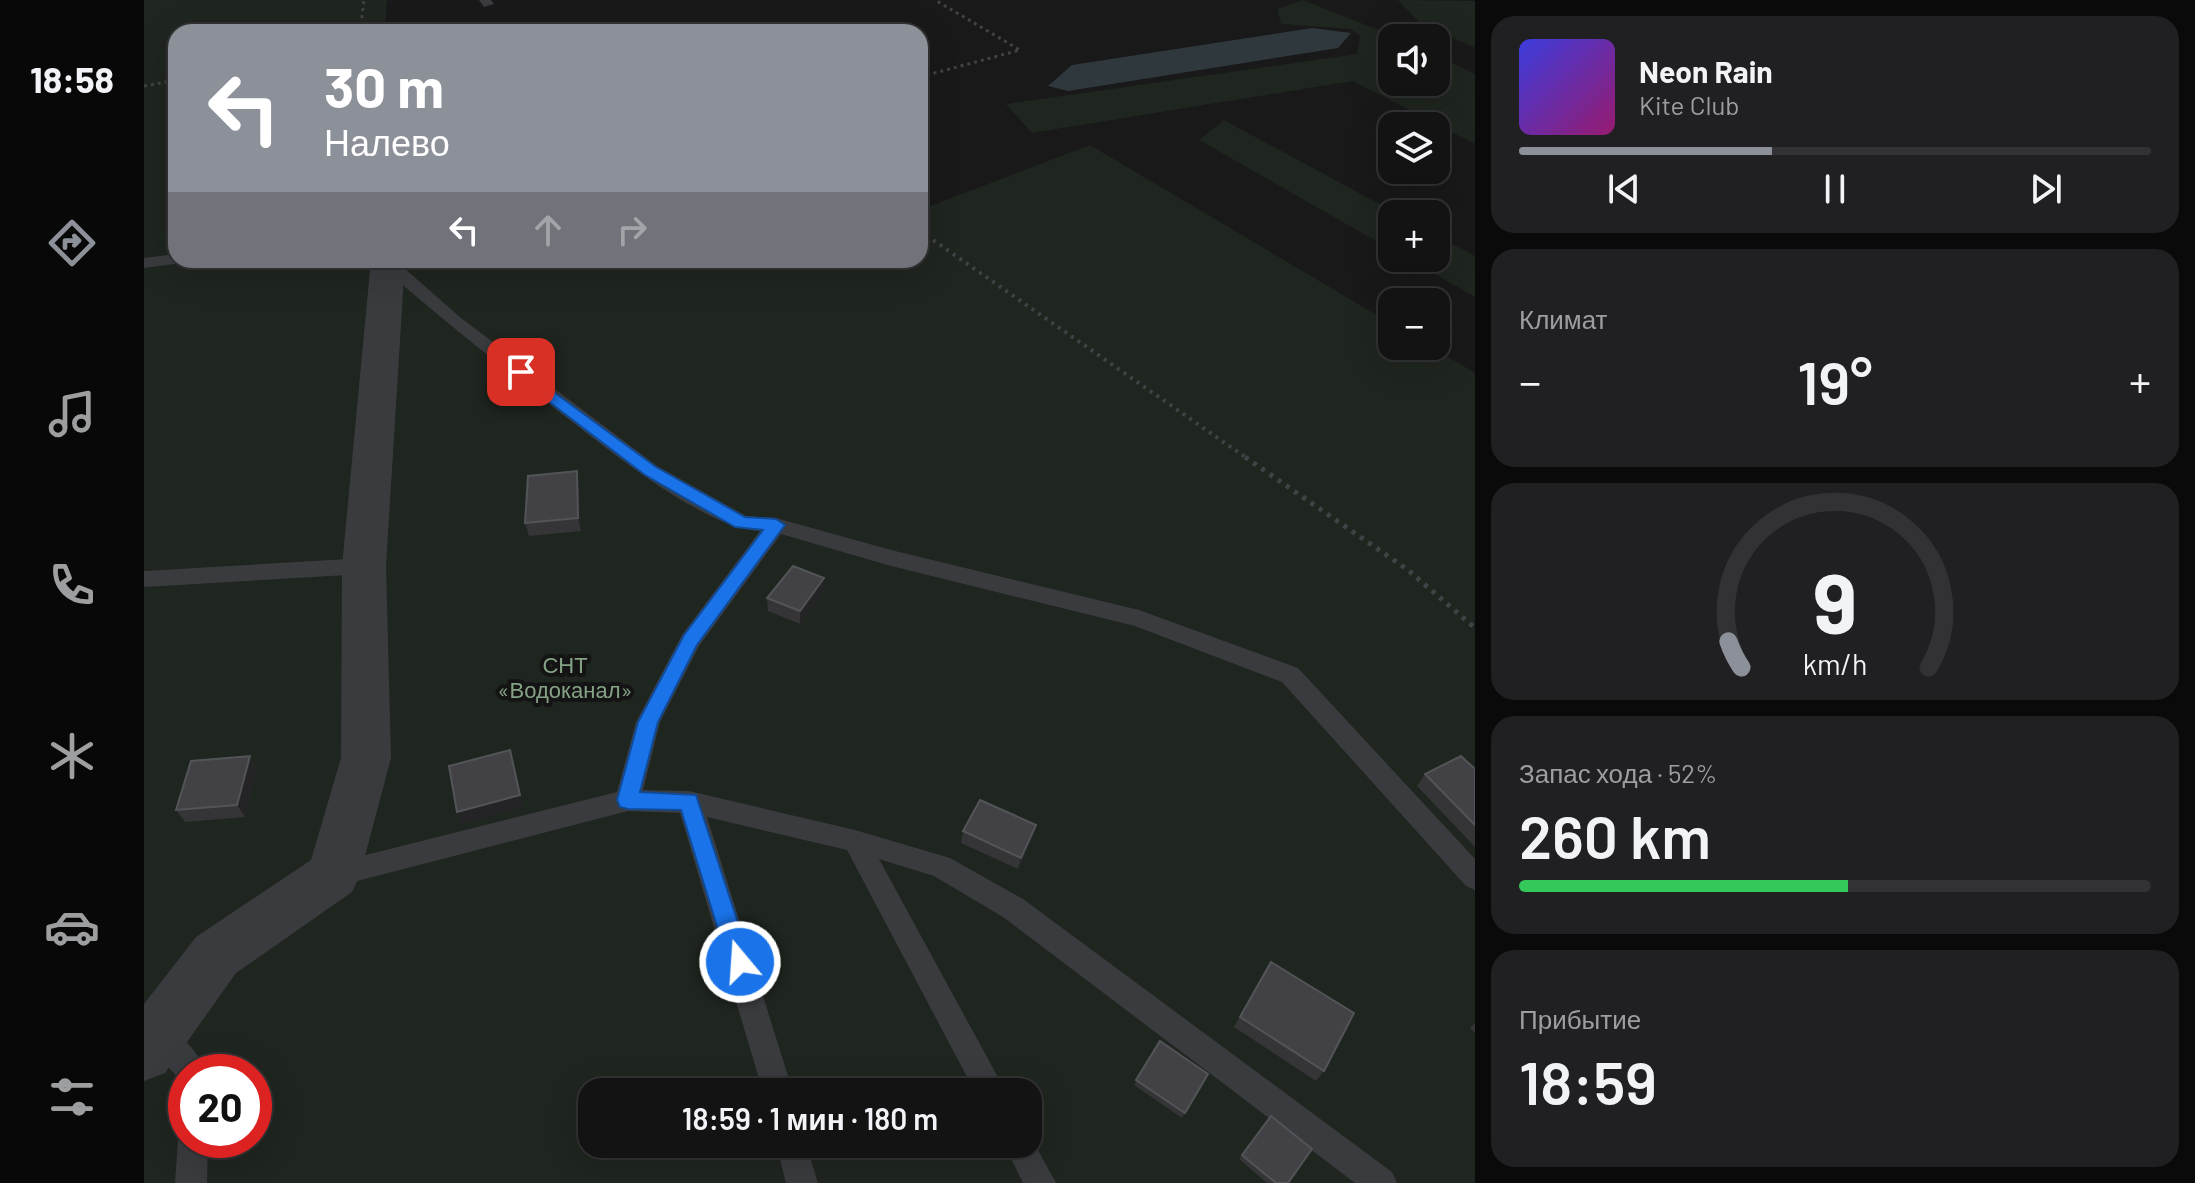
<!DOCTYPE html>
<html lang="ru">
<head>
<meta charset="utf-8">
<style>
	body { margin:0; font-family:Barlow,sans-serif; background:#202022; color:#f1f3f6; height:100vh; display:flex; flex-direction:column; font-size:30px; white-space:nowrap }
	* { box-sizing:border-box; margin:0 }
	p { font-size:26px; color:#9d9ea0 }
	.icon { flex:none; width:44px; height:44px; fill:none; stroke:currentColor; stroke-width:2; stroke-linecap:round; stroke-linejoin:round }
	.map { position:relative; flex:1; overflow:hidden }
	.side { display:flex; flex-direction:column; gap:16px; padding:16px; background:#0a0a0b; width:720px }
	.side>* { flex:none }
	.hud { position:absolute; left:24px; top:24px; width:760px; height:244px; border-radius:24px; box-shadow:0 8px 32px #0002,0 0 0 2px #323234; background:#8c9099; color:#fff; overflow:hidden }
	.tools { position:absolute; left:1234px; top:24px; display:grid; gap:16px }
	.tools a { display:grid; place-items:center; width:72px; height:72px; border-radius:16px; background:#131314; box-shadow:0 8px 32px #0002,0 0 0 2px #323234; font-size:40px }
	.speed { position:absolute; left:24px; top:1054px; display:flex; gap:16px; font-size:40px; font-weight:700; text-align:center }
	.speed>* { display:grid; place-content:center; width:104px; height:104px; border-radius:50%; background:#131314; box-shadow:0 8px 32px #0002,0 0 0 2px #323234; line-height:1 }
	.speed .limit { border:12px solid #d22; background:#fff; color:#111 }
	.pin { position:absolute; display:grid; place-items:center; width:68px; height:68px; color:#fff; margin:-34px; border-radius:16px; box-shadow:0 4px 12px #0006 }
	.me { position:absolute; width:88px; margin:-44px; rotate:342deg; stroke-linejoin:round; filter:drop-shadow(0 0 6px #0008) }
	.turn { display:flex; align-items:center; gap:28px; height:168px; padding:0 24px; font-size:36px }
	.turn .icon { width:104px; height:104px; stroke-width:2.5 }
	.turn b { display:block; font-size:56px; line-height:68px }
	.lanes { display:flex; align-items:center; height:76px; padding:0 24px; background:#0003; justify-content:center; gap:40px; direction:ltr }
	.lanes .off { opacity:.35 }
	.big { font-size:60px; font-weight:600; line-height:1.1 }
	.side .widget { flex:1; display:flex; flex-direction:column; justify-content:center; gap:12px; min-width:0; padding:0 28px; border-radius:24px; background:#202022 }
	.side .dial { align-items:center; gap:0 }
	.dial svg { height:208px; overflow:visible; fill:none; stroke:#323234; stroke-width:7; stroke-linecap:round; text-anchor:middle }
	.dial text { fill:#f1f3f6; stroke:none }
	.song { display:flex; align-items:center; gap:24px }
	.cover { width:96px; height:96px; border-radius:12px; background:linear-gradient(135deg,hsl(240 70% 55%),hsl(320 70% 35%)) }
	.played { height:8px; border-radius:4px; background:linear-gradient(90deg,#8c9099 40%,#323234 40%) }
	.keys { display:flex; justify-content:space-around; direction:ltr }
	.heat { display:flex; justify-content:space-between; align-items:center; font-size:44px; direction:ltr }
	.charge { height:12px; border-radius:6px; background:linear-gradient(90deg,#34c759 52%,#323234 0) }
	.trip { position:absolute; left:434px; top:1078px; width:464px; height:80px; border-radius:24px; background:#131314; box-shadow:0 8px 32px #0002,0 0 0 2px #323234; font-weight:600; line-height:80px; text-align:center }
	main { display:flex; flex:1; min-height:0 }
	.tab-bar { display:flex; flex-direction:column; width:144px; justify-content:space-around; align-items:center; background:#080808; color:#9d9ea0 }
	.tab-bar .icon { width:56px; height:56px }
	.tab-bar .active { color:#8c9099 }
	.tab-bar b { font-size:36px; color:#f1f3f6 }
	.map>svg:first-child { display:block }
</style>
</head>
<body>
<main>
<nav class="tab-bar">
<b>18:58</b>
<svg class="icon active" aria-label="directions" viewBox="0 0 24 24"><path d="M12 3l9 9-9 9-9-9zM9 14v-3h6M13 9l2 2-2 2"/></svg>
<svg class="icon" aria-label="music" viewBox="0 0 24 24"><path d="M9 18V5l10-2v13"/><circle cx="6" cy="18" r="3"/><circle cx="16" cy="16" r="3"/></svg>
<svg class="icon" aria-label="phone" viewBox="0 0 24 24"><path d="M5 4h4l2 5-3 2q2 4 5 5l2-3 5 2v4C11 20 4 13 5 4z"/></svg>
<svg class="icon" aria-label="climate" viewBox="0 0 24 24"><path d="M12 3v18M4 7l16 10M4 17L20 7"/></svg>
<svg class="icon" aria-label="car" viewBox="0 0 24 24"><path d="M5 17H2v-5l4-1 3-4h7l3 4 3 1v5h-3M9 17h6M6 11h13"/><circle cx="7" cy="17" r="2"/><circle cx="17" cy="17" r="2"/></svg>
<svg class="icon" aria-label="filters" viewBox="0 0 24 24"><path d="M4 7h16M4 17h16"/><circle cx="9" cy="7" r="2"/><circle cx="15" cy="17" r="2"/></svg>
</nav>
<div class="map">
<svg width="1331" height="1183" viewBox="0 0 1331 1183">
	<rect width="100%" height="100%" fill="#19191a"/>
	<path fill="#1f251f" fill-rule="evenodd" d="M0 0H243L241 32H32V260H776V210L946 145 1248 324V346H1286L1331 373V1183H0ZM42 1072H110V1140H42ZM448 1092H884V1144H448Z
		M1159 0 1255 38H1248V82H1292V55L1331 74V144L1209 81 888 133 862 104 1213 54 1216 36 1206 29 1137 24 1133 9Z
		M1254 0 1331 1V48L1275 22Z
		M1080 120 1254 214H1248V250L1055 140Z
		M1292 235 1331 256V297L1263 258H1292Z"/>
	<path fill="#2f383d" d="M1168 28 1207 33 1194 48 924 91 904 86 928 65Z"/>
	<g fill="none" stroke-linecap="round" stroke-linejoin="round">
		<path stroke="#404246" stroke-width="3" stroke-dasharray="3 4" stroke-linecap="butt" d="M216 32 220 0
			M776 77 876 50 791 0
			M0 86 32 80"/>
		<path stroke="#404246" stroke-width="4" stroke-dasharray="3 5" stroke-linecap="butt" d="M776 231 1104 459"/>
		<path stroke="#404246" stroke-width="5" stroke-dasharray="4 6" stroke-linecap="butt" d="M1101 457 1264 570 1331 628"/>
		<path fill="#3a3b3f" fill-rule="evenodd" d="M335 0H347L350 4 340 7Z
			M32 254V260H40L38 263 0 268V258Z
			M238 260H251L317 318 513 466 602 516 632 518 747 550 995 610 1154 668 1331 859V890L1322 886 1138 682 991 626 747 566 637 534 555 646 516 722 499 790 545 791 711 830 806 858 879 899 1248 1172 1253 1183H1211L859 917 790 876 735 859 862 1092H831L703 850 563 817 649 1092H619L536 813 484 811 190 887 181 883 177 875 181 867 190 863 473 792 492 722 538 635 616 531C559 528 464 449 418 414 357 366 296 318 238 267Z
			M220 558 228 560 231 566 228 572 220 574 0 587V571Z
			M14 1021C33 1028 55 1053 63 1072H42V1084L38 1082 4 1045 0 1036 4 1025Z
			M42 1128V1140H64L63 1183H31L34 1140Z
			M884 1132 912 1183H879L860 1144H884Z
			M632 1144H662L674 1183H642Z"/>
		<path fill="#3a3b3f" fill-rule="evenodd" d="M227 260H261L242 566 247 758 216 875 208 892 92 973 21 1073 0 1081V1004L52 937 167 860 197 758 198 566Z"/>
	</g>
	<path fill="#353538" d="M435 484 437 531 385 536 381 523Z
		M680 578V591L656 624 624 611 623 598Z
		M106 756 113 769 101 817 41 822 32 810Z
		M1331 769V847L1273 786 1281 774Z
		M892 825 889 837 874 869 817 843 819 831Z
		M1120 973 1180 1071 1172 1081 1090 1027Z
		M1331 1023V1033L1326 1028Z
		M1016 1041 1064 1074 1038 1118 990 1085Z
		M1127 1116 1144 1183H1123L1095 1159Z"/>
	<path fill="#242426" d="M433 471 435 484 437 531 434 518Z
		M680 578V591L656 624V611Z
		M366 750 379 807 318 824 313 812Z
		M106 756 113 769 101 817 93 805Z
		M892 825 889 837 874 869 877 858Z"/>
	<path fill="#424246" stroke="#525458" stroke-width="2" d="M433 471 434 518 381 523 384 476Z
		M649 566 680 578 656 611 623 598Z
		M366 750 376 795 313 812 305 766Z
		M106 756 93 805 32 810 47 761Z
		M1317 756 1331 769V825L1281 774Z
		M836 800 892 825 877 858 819 831Z
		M1127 962 1210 1013 1180 1071 1096 1017Z
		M1016 1041 1064 1074 1041 1113 992 1080Z
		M1127 1116 1168 1149 1144 1183H1132L1098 1155Z"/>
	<path fill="#1a73e8" stroke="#114b97" stroke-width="2" d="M377 368 512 467 601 517 632 519 641 525 553 645 514 722 496 792 552 795 607 962 604 970 596 973 587 970 584 962 537 810 484 809 476 807 473 800 494 722 540 635 619 530 591 527 501 475 371 376V369Z"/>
	<g text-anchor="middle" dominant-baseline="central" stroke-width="8" stroke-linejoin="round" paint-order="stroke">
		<g font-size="22" fill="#85a285" stroke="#141415">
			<text x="421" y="664">СНТ<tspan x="421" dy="25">«Водоканал»</tspan></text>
		</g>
	</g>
</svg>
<div class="tools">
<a><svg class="icon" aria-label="sound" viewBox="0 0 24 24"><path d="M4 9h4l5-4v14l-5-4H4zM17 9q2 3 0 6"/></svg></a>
<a><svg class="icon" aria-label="layers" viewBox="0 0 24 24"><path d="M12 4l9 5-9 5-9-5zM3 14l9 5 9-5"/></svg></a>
<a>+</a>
<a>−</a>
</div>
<div class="speed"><div class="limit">20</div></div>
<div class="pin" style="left:377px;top:372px;background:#d93025"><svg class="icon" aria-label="arrive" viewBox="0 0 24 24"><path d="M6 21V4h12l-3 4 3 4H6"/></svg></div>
<svg class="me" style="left:596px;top:962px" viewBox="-20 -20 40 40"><circle r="17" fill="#1a73e8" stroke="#fff" stroke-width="3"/><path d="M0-11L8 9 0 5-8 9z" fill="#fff"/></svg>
<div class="trip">18:59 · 1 мин · 180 m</div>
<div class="hud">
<div class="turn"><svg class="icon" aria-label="left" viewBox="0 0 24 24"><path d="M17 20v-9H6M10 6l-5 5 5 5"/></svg><div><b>30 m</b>Налево</div></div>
<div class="lanes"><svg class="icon" aria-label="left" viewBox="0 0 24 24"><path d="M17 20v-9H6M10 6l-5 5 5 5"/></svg><svg class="icon off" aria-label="ahead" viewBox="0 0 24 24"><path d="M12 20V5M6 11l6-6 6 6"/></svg><svg class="icon off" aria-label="right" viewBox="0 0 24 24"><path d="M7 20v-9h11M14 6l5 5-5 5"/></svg></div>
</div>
</div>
<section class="side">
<div class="widget">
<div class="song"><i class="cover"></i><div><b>Neon Rain</b><p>Kite Club</p></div></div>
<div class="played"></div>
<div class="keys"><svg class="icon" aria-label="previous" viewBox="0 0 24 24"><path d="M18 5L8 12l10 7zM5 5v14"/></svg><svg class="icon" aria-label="pause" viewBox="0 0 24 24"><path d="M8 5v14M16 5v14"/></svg><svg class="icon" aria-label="next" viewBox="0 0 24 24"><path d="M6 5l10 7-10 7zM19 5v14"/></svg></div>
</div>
<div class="widget"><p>Климат</p>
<div class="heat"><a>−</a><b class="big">19°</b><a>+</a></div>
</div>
<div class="widget dial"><svg viewBox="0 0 100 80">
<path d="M14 69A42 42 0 1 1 86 69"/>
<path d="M14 69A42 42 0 0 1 9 59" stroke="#8c9099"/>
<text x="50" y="56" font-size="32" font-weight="700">9</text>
<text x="50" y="72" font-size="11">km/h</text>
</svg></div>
<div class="widget"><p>Запас хода · 52%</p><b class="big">260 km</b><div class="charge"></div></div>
<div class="widget"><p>Прибытие</p><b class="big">18:59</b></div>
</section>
</main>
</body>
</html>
